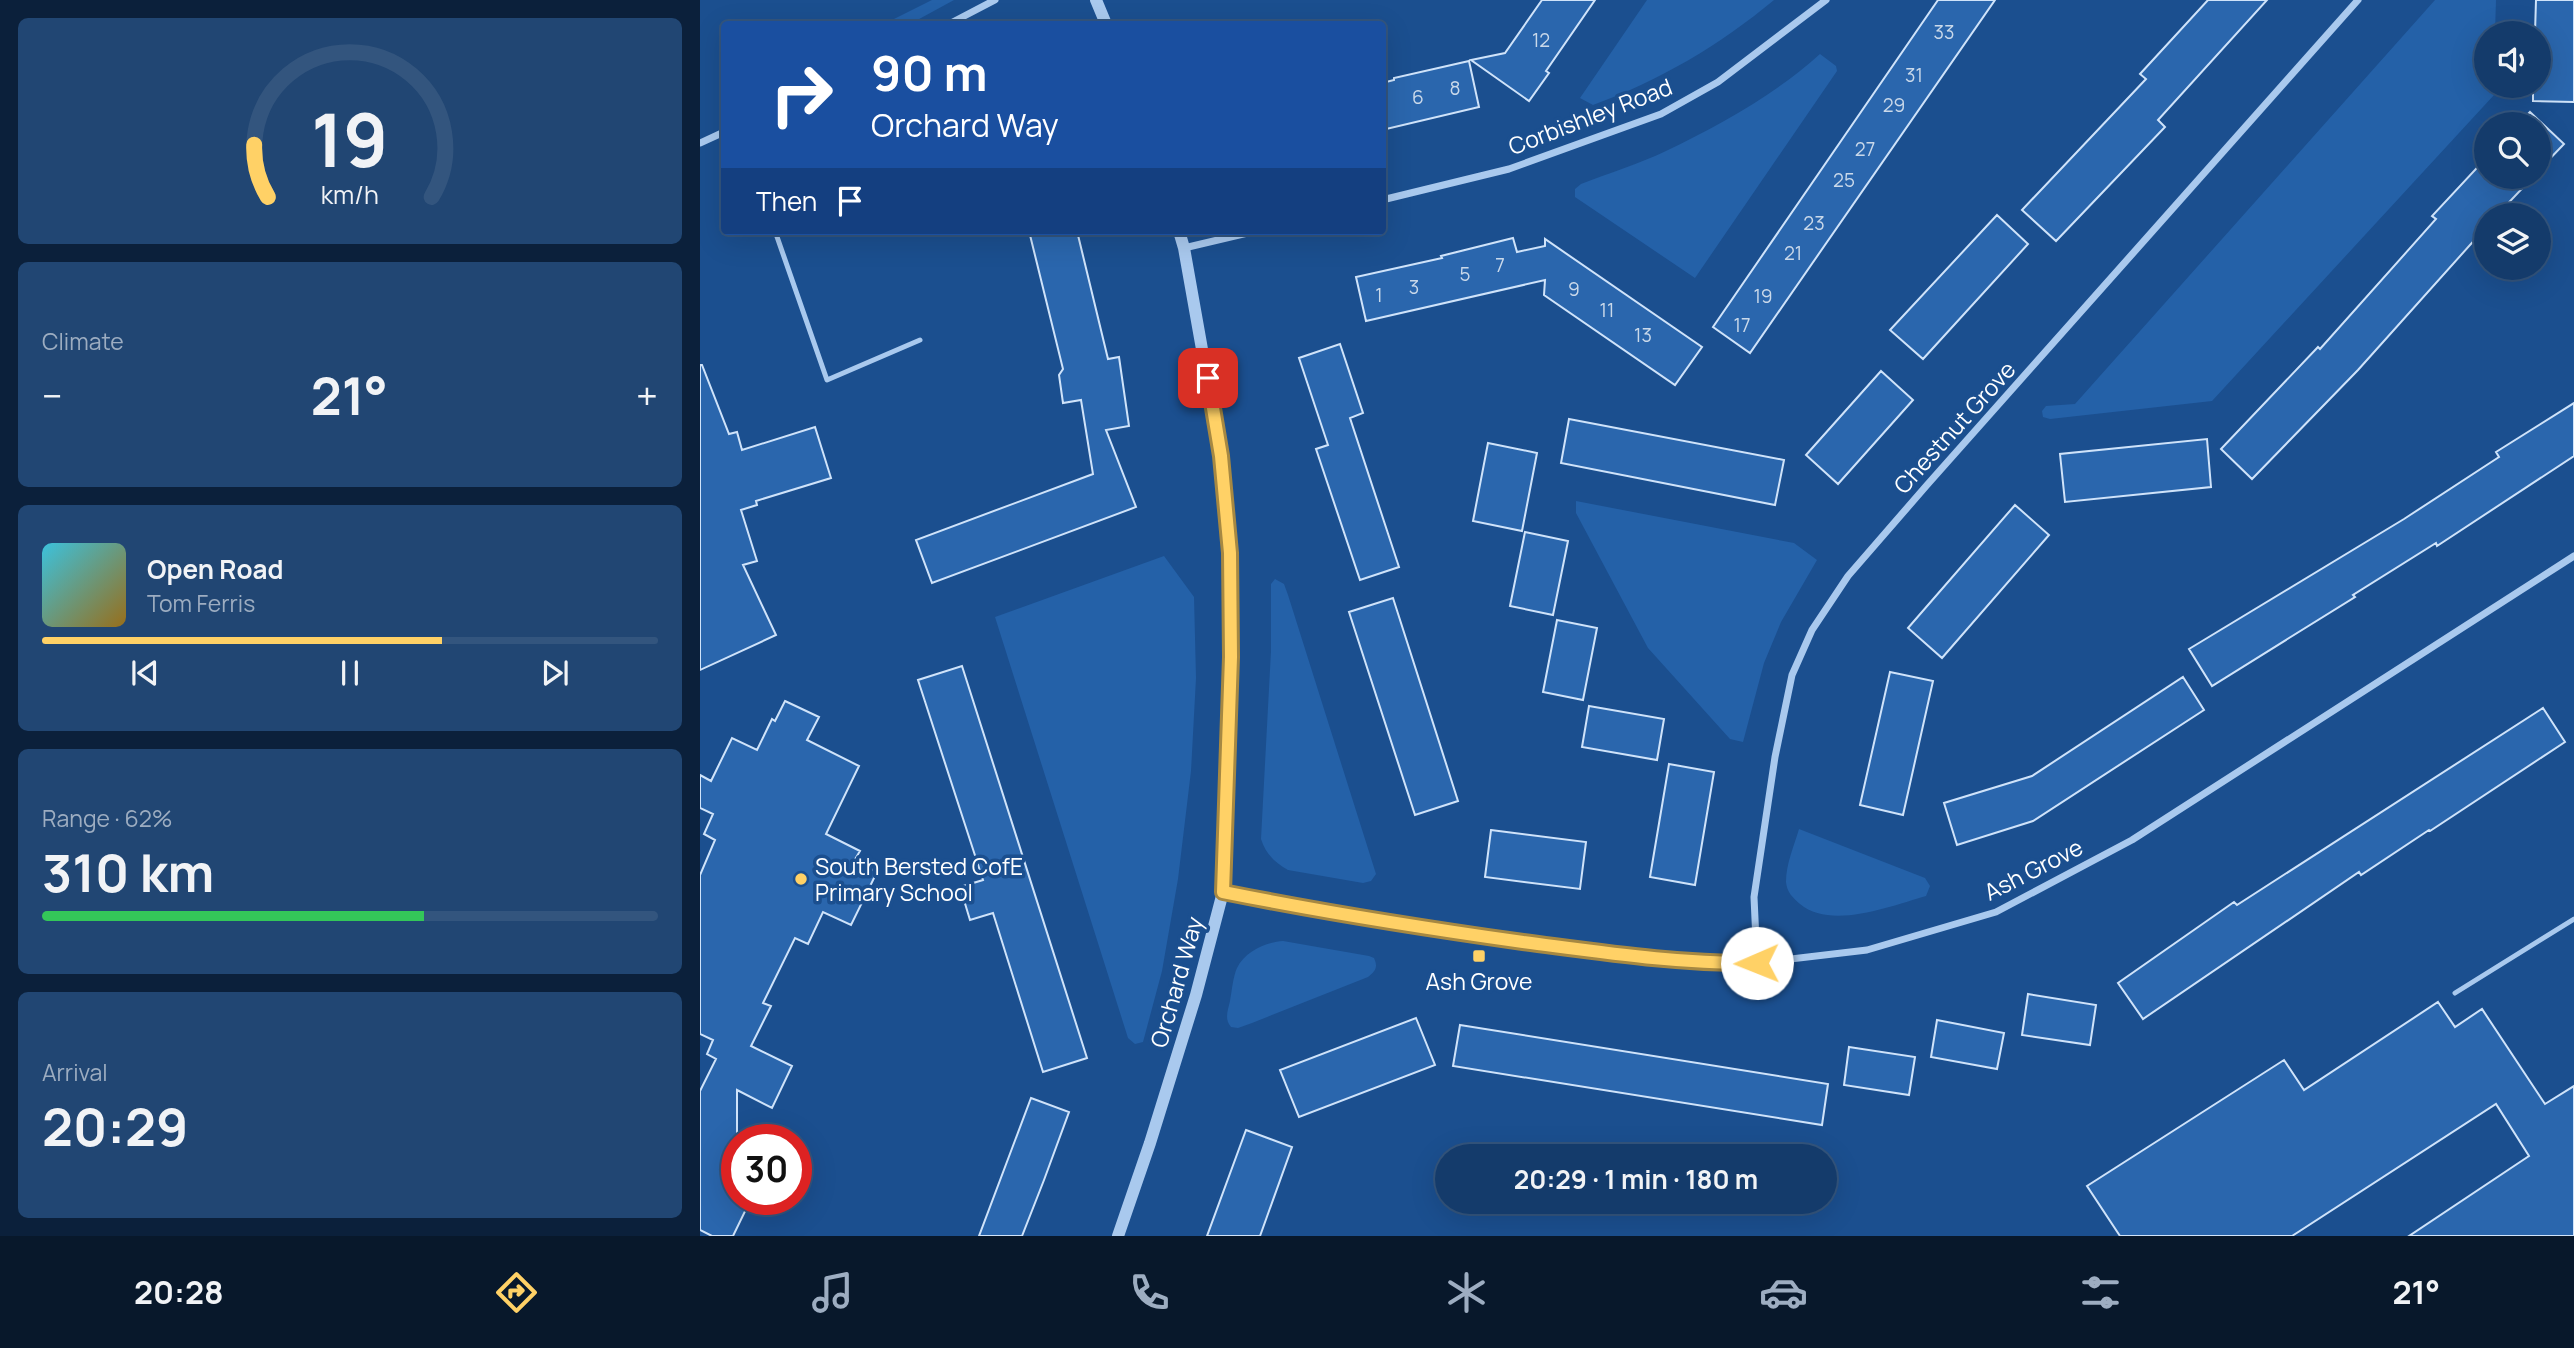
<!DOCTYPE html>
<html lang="en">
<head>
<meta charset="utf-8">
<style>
	body { margin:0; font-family:Manrope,sans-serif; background:#214673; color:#f1f3f6; height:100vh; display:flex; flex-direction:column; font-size:26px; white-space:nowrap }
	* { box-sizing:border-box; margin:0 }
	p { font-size:23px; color:#9dadc1 }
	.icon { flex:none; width:38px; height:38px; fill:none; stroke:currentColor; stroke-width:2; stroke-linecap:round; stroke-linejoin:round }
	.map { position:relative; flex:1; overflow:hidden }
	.sheet { display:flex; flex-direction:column; gap:18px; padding:18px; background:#0b203b; width:700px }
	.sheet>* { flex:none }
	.hud { position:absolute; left:21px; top:21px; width:665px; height:214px; border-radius:7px; box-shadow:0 7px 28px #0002,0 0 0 2px #33557e; background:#1a4fa0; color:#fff; overflow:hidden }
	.buttons { position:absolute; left:1774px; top:21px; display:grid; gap:14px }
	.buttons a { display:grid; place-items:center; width:77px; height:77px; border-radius:50%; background:#143b6b; box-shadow:0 7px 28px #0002,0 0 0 2px #33557e; font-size:35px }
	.speed { position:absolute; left:21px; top:1124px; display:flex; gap:14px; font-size:35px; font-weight:700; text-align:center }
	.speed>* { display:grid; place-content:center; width:91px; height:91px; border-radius:50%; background:#143b6b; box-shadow:0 7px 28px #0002,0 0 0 2px #33557e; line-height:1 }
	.speed .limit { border:10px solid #d22; background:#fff; color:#111 }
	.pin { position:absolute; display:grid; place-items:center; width:60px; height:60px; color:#fff; margin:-30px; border-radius:14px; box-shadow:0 4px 10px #0006 }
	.me { position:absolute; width:77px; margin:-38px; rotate:269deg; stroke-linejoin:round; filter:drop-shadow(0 0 5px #0008) }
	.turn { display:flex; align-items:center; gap:24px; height:147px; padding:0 35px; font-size:32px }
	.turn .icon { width:91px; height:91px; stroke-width:2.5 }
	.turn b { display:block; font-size:49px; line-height:60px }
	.then { display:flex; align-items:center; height:66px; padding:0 35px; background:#0003; gap:14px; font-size:26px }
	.big { font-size:52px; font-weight:700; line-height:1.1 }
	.sheet .card { flex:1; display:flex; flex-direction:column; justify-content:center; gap:10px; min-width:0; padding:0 24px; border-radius:10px; background:#214673 }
	.sheet .dial { align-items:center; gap:0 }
	.dial svg { height:182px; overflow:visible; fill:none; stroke:#33557e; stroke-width:7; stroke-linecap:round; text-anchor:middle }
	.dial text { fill:#f1f3f6; stroke:none }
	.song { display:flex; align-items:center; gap:21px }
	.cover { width:84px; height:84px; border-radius:10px; background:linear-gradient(135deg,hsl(190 70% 55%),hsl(40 70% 35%)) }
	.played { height:7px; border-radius:4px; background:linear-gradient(90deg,#ffd166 65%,#33557e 65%) }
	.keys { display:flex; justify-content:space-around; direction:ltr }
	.heat { display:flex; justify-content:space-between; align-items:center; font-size:38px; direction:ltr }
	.charge { height:10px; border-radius:5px; background:linear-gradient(90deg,#34c759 62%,#33557e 0) }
	.trip { position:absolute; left:735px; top:1144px; width:402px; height:70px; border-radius:35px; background:#143b6b; box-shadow:0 7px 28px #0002,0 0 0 2px #33557e; font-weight:700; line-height:70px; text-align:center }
	.dock { display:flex; height:112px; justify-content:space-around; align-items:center; background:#08182b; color:#9dadc1 }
	.dock .icon { width:49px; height:49px }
	.dock .on { color:#ffd166 }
	.dock b { font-size:32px; color:#f1f3f6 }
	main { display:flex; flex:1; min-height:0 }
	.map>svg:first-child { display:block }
</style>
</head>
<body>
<main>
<section class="sheet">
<div class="card dial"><svg viewBox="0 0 100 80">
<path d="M14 69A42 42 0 1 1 86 69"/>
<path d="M14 69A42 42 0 0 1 8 46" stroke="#ffd166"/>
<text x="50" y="56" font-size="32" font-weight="700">19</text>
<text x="50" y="72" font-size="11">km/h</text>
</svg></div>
<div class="card"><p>Climate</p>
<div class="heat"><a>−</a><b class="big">21°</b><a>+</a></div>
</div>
<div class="card">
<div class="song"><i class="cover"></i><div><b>Open Road</b><p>Tom Ferris</p></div></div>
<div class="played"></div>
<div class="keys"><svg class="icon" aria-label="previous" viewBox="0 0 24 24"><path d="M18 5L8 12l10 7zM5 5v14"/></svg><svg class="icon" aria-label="pause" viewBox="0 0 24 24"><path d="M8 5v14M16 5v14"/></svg><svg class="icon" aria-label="next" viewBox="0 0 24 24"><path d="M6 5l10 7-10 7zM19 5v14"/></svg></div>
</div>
<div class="card"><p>Range · 62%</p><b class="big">310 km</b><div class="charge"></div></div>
<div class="card"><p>Arrival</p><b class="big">20:29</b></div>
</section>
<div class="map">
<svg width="1874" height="1236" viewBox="0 0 1874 1236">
	<rect width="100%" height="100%" fill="#1b4f8f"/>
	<path fill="#2461a8" d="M232 0H254L210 24H184Z
		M947 0H1074C1020 45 959 81 893 105L880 98Z
		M1735 0H1796L1795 33H1787V86H1794V95L1512 401 1350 419 1343 417 1342 411 1346 406 1375 404Z
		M1120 54 1136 66 1137 71 995 278 875 197V189L881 184C909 173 939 164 966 151 1020 125 1076 94 1120 54Z
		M876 501 1094 543 1117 560 1081 622 1064 663 1043 742 1030 739 948 648 876 513Z
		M464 556 494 597 496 678 491 771 478 879 462 971 443 1042 435 1044 428 1038 295 617Z
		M575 579 584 584 588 595 676 874 671 881 663 883 588 870C574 862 566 854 561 839L571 651V584Z
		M1099 829 1225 878 1230 886 1226 896C1191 906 1131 930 1100 904 1092 897 1087 892 1086 882 1086 864 1094 846 1099 829Z
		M583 941 669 956 674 958C678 967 676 971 668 977L552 1023 538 1028 531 1027C524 1019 528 1010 530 1001 532 990 533 977 537 968 545 951 567 942 583 941Z"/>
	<path fill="#2a66ad" stroke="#cfe3fa" stroke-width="2" d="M842 0H895L846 71 849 73 829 101 771 60 805 53Z
		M1238 0H1295L1050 353 1013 327Z
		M1508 0H1567L1458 120 1465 127 1356 241 1322 210 1446 79 1440 74Z
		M1836 0H1874V102L1833 101V86H1839V33H1835Z
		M769 61 779 107 682 130V83L694 80V78Z
		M1830 112 1864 144 1839 170V124H1818Z
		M1787 157V177H1833L1797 215H1787V226L1658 370 1552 479 1521 449 1618 347 1620 349 1736 219 1732 216Z
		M1297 215 1328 244 1223 359 1190 330Z
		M329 231H377L408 359 419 357 429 426 406 430 436 507 232 583 216 540 393 474 381 400 363 403 359 375 363 369Z
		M813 238 817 252 845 246V239L1002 347 975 385 844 295 845 280 666 321 656 277 742 258 741 256Z
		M640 344 663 413 650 418 699 567 660 580 616 449 628 445 599 358Z
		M0 365H2L29 434 37 432 42 450 115 427 131 478 56 501 57 505 41 510 57 561 43 565 76 635 0 670Z
		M1181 371 1213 400 1138 484 1106 455Z
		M1874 403V456L1737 546 1736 543 1653 595 1655 597 1512 686 1489 649 1704 519 1799 457 1796 452Z
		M869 419 1084 460 1075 505 861 463Z
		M1507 439 1511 487 1365 502 1360 454Z
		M788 443 837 453 822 531 773 521Z
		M1315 505 1349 535 1242 658 1208 628Z
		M825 532 868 541 853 615 810 606Z
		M693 598 758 801 715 815 649 612Z
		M857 620 897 628 883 700 843 692Z
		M262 666 387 1058 343 1072 293 913 270 920 260 887 283 880 218 680Z
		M1190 672 1233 681 1203 815 1160 805Z
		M1483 677 1504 710 1333 821 1257 845 1244 803 1332 776Z
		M85 701 119 717 107 740 159 766 126 834 160 851 154 861 177 872 151 925 123 912 108 944 95 938 63 1003 71 1006 51 1046 92 1066 72 1108 37 1090V1199H51L33 1236H12L0 1230V1091L16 1059 7 1054 13 1040 0 1034V875L15 840 4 834 13 814 0 808V775L11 781 32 738 57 750 72 719 75 721Z
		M889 706 964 719 957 760 882 747Z
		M1843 708 1865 742 1730 831 1729 830 1661 875 1659 872 1443 1019 1418 983 1534 902 1537 905Z
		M969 764 1014 772 995 885 950 877Z
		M791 830 886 842 880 889 785 877Z
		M1328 994 1396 1005 1390 1045 1322 1035Z
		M1738 1002 1755 1027 1782 1009 1845 1104 1874 1086V1236H1709L1829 1156 1796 1104 1592 1236H1420L1387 1186 1584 1060 1604 1090Z
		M716 1018 735 1065 599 1117 580 1070Z
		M1237 1020 1304 1033 1297 1069 1231 1057Z
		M760 1025 1128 1084 1122 1125 753 1066Z
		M1149 1047 1215 1057 1209 1095 1144 1085Z
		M331 1098 369 1112 344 1180 322 1236H279Z
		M546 1130 592 1147 560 1236H507Z"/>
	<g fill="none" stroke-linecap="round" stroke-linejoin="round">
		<path stroke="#a9c9ee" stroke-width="5" d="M75 231 127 380 220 340
			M1755 993 1874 919"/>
		<path stroke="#a9c9ee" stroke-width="7" d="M249 24 295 0
			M0 143 24 132
			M682 200 809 169 961 114 1018 82 1126 0
			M484 248 556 231
			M523 892 638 914 935 957 1009 964 1057 963 1167 950 1296 912 1432 840 1874 556
			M1057 963 1054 897 1075 757 1092 675 1112 630 1148 576 1227 485 1658 0"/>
		<path stroke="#a9c9ee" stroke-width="12" d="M396 0 406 24
			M418 1236 450 1143 496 995 523 892 531 657 529 527 521 456 484 248 479 231"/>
	</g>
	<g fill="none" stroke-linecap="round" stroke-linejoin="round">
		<defs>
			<path id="route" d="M508 378 521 456 530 553 531 657 523 892C623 912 723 928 823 942 901 952 978 964 1057 963"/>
		</defs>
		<use href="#route" stroke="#a68842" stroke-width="18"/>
		<use href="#route" stroke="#ffd166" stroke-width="12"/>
	</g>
	<g fill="#ffd166" stroke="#1b4f8f" stroke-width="2.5">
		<circle cx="101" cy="879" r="7"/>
		<rect x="772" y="949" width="14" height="14" rx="3.5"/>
	</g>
	<g text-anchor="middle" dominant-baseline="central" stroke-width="7" stroke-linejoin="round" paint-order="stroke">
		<g font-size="19" fill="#cad9ea">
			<text x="1244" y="32">33</text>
			<text x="841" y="40">12</text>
			<text x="1214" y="75">31</text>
			<text x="755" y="88">8</text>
			<text x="718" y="97">6</text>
			<text x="1194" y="105">29</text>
			<text x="1165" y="149">27</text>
			<text x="1144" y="180">25</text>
			<text x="1114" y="223">23</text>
			<text x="1093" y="253">21</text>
			<text x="800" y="265">7</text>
			<text x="765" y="274">5</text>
			<text x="714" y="287">3</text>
			<text x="874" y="289">9</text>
			<text x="679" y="295">1</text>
			<text x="1063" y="296">19</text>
			<text x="907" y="310">11</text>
			<text x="1042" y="325">17</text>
			<text x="943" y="335">13</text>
		</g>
		<g font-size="23" fill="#fff" stroke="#1b4f8f">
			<text transform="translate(890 116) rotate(-21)">Corbishley Road</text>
			<text transform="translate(1254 427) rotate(-48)">Chestnut Grove</text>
			<text transform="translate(1333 869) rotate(-27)">Ash Grove</text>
			<text transform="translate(476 982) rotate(-74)">Orchard Way</text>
		</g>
		<g font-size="23" fill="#fff" stroke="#1b4f8f" text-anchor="start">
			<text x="115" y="866">South Bersted CofE<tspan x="115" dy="26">Primary School</tspan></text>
			<text x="779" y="981" text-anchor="middle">Ash Grove</text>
		</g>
	</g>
</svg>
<div class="buttons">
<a><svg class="icon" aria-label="sound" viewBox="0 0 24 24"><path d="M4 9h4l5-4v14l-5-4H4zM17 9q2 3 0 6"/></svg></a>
<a><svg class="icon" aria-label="search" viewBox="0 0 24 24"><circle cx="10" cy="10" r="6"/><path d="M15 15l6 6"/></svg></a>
<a><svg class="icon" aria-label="layers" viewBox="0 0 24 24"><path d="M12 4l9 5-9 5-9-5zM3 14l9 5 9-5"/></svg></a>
</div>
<div class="speed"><div class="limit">30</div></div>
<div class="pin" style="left:508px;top:378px;background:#d93025"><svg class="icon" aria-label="arrive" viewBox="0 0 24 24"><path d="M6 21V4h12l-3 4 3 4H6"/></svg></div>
<svg class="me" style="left:1057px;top:963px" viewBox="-20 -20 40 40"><circle r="19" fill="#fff"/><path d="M0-13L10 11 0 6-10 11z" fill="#ffd166"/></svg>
<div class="trip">20:29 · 1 min · 180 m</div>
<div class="hud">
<div class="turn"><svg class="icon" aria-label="right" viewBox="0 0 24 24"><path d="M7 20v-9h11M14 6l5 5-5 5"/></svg><div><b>90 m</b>Orchard Way</div></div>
<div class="then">Then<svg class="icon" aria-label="arrive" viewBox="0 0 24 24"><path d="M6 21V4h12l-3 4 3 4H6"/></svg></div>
</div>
</div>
</main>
<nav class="dock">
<b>20:28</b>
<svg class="icon on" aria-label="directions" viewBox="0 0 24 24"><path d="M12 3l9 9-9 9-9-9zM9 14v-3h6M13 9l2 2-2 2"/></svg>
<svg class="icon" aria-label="music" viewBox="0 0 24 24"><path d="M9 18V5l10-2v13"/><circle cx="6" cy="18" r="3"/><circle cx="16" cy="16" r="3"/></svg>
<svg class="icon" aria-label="phone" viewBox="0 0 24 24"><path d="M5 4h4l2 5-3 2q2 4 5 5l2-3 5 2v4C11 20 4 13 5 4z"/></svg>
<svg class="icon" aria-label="climate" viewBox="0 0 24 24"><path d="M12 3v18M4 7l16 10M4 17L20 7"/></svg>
<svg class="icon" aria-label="car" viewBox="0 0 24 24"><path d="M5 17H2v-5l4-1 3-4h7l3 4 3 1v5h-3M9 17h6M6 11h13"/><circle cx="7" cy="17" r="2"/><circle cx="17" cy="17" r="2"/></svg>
<svg class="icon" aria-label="filters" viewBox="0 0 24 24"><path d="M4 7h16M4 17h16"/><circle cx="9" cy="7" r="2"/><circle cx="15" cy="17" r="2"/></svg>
<b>21°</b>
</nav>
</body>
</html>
